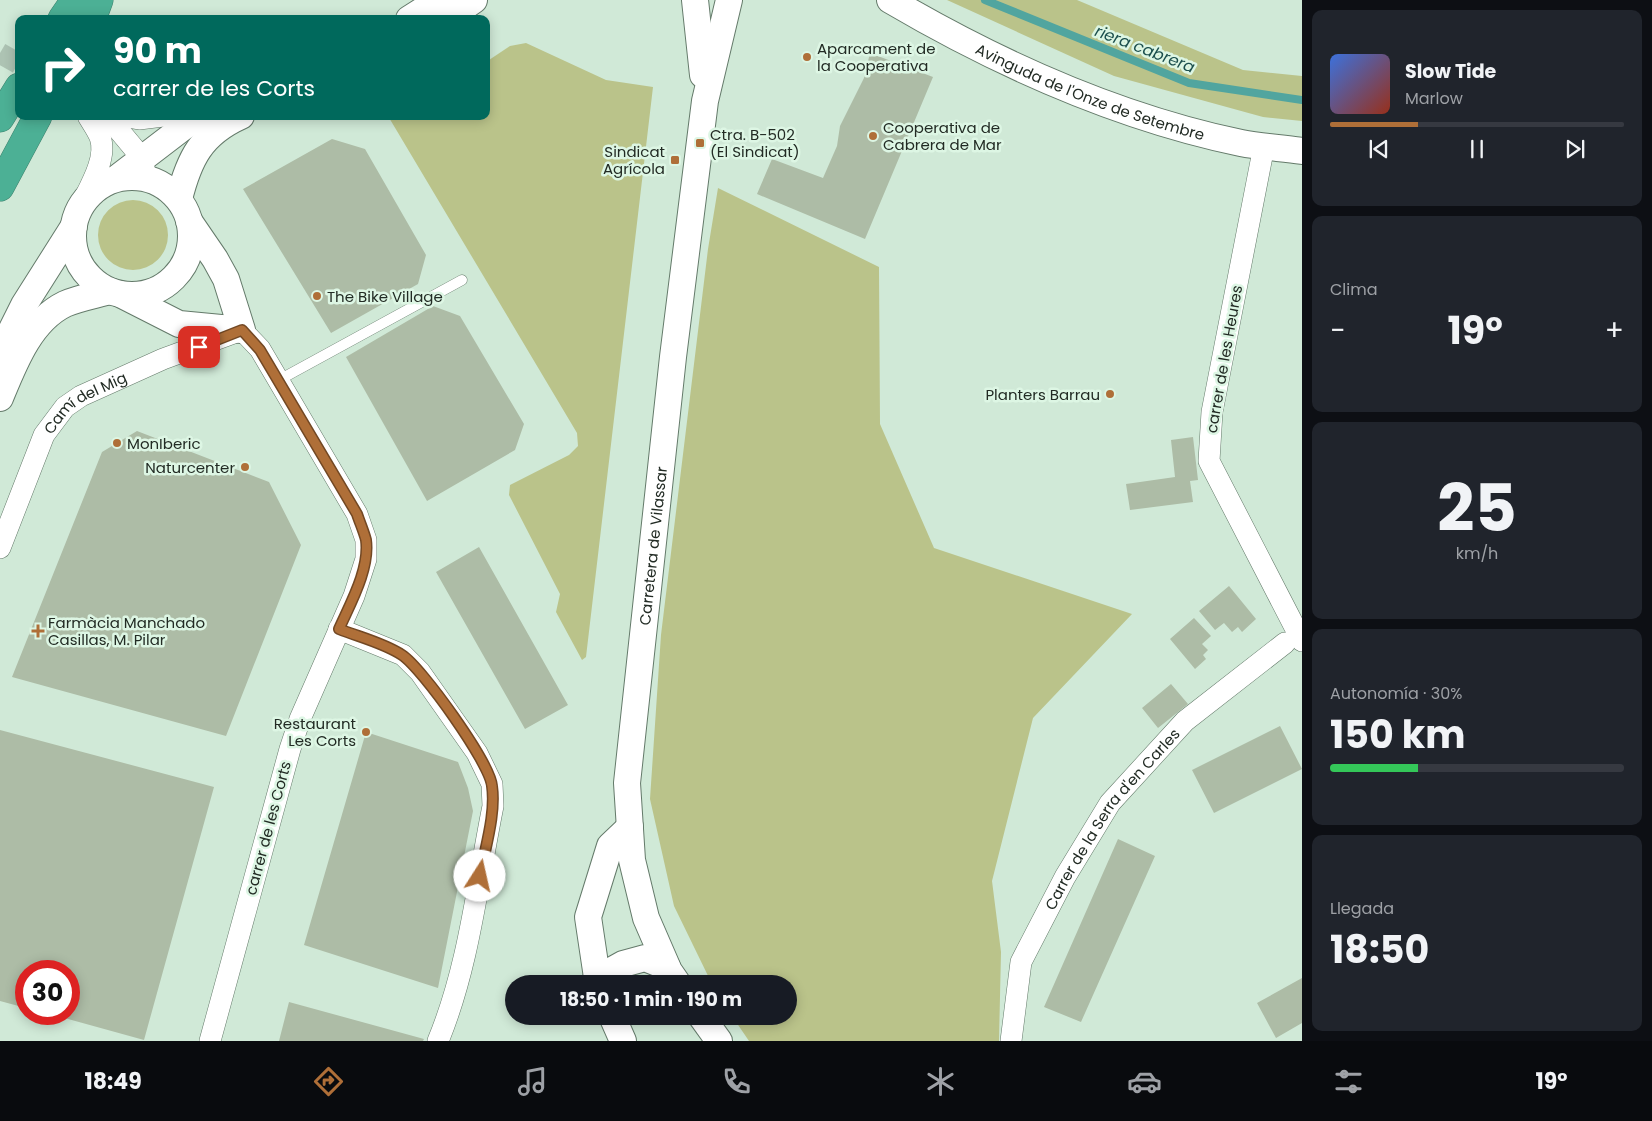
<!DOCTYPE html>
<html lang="es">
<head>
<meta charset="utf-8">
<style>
	body { margin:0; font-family:Poppins,sans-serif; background:#20242c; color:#f1f3f6; height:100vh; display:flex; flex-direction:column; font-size:19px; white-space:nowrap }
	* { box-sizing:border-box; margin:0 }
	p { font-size:16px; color:#9ea1a6 }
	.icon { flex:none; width:28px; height:28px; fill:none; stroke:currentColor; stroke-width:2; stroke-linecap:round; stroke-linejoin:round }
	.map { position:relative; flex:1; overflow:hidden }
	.side { display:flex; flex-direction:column; gap:10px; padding:10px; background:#0d0f14; width:350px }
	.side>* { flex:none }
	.top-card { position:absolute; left:15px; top:15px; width:475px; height:105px; border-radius:10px; box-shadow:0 2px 12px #0003; background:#00695c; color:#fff; overflow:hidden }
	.speed { position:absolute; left:15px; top:960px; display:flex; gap:10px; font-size:25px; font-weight:700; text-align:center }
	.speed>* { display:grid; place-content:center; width:65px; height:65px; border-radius:50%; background:#171b24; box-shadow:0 2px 12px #0003; line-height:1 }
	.speed .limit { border:8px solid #d22; background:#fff; color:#111 }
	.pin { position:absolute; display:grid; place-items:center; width:42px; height:42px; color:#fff; margin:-21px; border-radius:10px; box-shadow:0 2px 8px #0006 }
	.me { position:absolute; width:55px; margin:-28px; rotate:10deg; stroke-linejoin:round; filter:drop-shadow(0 0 4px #0008) }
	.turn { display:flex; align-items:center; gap:18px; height:105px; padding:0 15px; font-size:22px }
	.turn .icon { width:65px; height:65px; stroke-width:2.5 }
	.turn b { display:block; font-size:35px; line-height:42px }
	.big { font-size:38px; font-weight:700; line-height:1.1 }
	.side .widget { flex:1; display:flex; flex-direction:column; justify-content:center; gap:8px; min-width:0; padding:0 18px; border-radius:10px; background:#20242c }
	.side .dial { align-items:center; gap:0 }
	.dial b { font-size:65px; line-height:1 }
	.song { display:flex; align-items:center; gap:15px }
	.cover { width:60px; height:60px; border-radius:8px; background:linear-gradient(135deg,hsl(220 70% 55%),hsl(10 70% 35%)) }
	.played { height:5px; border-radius:2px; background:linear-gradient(90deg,#af6f38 30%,#363941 30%) }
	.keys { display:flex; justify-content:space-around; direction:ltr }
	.heat { display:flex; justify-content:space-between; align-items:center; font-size:28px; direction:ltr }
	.charge { height:8px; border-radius:4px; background:linear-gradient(90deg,#34c759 30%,#363941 0) }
	.trip { position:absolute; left:505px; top:975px; width:292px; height:50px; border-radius:25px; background:#171b24; box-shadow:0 2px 12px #0003; font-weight:700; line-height:50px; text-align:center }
	.menu { display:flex; height:80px; justify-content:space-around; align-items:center; background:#090b0e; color:#9ea1a6 }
	.menu .icon { width:35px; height:35px }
	.menu .active { color:#af6f38 }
	.menu b { font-size:22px; color:#f1f3f6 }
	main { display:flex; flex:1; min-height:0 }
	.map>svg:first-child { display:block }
</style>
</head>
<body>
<main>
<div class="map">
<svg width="1302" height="1041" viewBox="0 0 1302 1041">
	<rect width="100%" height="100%" fill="#d0e9d7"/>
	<path fill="#bac38a" d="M947 0H1077L1243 70 1302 76V121L1263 117 1114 76Z
		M526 43 606 80 653 87 586 657 582 660 556 612 560 594 509 495 510 485 569 455 578 446 577 433 388 116H486V62L510 46Z
		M718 188 879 267 880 424 934 548 1132 614 1033 718 992 881 1001 952 999 1041H749L732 1016H789V984H712L674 906 650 799 661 635 708 249Z
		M98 235a35 35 0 1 1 70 0a35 35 0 1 1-70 0Z"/>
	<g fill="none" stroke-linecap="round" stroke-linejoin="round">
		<path stroke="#51a59f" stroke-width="8" d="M985 0 1189 83 1302 100"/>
	</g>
	<path fill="#adbca6" d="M870 53 933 77 865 239 757 194 772 159 823 178 837 146 840 126 864 78Z
		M332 139 365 149 426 255 418 284 331 333 243 189Z
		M433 306 460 316 524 424 515 450 427 501 346 357Z
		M137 431 269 482 301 545 226 736 12 677 102 452Z
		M1193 437 1198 480 1190 481 1193 502 1130 510 1126 484 1175 477 1171 440Z
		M479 547 568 705 525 729 436 572Z
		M1229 586 1256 619 1242 632 1238 627 1232 632 1224 623 1215 630 1199 611Z
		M1194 618 1211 636 1202 644 1208 650 1203 655 1206 659 1195 669 1170 639Z
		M1171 684 1188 704 1158 728 1142 708Z
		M1280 726 1302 769 1214 813 1192 770Z
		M0 730 214 787 144 1040 50 1014H69V971H26V1008L0 1001Z
		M366 732 458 762 468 788 473 811 438 988 304 945Z
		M1118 839 1155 856 1081 1022 1044 1007Z
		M1302 978V1023L1276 1038 1257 1003Z
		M289 1002 424 1039 423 1041H279Z"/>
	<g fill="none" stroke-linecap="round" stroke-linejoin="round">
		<path stroke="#adc3b3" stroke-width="21" stroke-dasharray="21 11" stroke-linecap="butt" d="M0 53 19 64"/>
		<defs>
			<path id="service" d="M279 380 462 280"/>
			<g id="minor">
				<path d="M104 116 117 128 142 158 146 178"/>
				<path d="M122 116 139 119 163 116"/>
				<path d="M1264 146 1212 412 1209 461 1302 641"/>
				<path d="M80 207C89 188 108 158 100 137 97 130 92 123 88 116"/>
				<path id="s1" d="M0 548 44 435 65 407 81 396 163 359 242 330 260 349 357 514 366 540V559L354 596 300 719 290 749 210 1041"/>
				<path d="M339 629 403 655 420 672 477 753 492 784 493 806C477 885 469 966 438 1041"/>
				<path id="s2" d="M1011 1041 1021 962 1065 877 1110 803 1185 721 1285 643"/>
			</g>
			<g id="tertiary">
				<path d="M695 0 703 75"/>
				<path id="s3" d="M890 0C999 64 1117 117 1241 143 1261 147 1282 148 1302 151"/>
				<path d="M409 19 439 0"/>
				<path d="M447 19 474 0"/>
				<circle cx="132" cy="236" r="59"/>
				<path d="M117 178 198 116"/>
				<path d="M179 199C189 159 201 134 241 116"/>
				<path d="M120 294 179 324 242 330 226 279 215 259 189 221"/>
				<path d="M0 353 24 305 74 226"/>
				<path d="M0 398C14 364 30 321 65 304 79 298 96 295 110 291"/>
				<path d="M596 979 623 964 645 958 667 967"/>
				<path d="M598 984 588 917 610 846 630 827"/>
				<path id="s4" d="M678 984 669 971 646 918 632 860 627 783 673 357 705 101 729 0"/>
				<path d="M612 1016 623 1041"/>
				<path d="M701 1016 719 1041"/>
			</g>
			<path id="motorway" d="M62 19 75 0
				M92 19 99 0
				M0 118 19 87
				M0 187 38 116"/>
		</defs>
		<use href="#service" stroke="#647a6a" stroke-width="11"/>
		<use href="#minor" stroke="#647a6a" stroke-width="22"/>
		<use href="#tertiary" stroke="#647a6a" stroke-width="28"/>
		<use href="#motorway" stroke="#3d816d" stroke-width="29"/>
		<use href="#service" stroke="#fff" stroke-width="10"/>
		<use href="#minor" stroke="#fff" stroke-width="21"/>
		<use href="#tertiary" stroke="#fff" stroke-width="26"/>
		<use href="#motorway" stroke="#4cb095" stroke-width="28"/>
	</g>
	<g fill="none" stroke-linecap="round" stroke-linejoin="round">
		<defs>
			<path id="route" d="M199 347 242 330 260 350 357 514C360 523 364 532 366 540 370 569 350 604 339 629 359 637 384 643 402 655 422 668 490 763 492 786 496 814 485 848 480 876"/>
		</defs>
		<use href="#route" stroke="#724824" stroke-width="12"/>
		<use href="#route" stroke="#af6f38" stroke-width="9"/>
	</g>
	<g fill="#af6f38" stroke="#ddf6e4" stroke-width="2">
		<circle cx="807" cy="57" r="5"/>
		<circle cx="873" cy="136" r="5"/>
		<rect x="695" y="138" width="10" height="10" rx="2.5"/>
		<rect x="670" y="155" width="10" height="10" rx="2.5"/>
		<circle cx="317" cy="296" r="5"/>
		<circle cx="1110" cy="394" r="5"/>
		<circle cx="117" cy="443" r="5"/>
		<circle cx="245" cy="467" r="5"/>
		<path d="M35.5 623.5h5v5h5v5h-5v5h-5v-5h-5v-5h5z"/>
		<circle cx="366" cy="732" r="5"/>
	</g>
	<g text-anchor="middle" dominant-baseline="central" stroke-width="5" stroke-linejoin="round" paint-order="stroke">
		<g font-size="15" fill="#222b24" stroke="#ddf6e4" text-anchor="start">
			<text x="817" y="48">Aparcament de<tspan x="817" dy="17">la Cooperativa</tspan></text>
			<text x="883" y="127">Cooperativa de<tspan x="883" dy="17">Cabrera de Mar</tspan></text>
			<text x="710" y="134">Ctra. B-502<tspan x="710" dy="17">(El Sindicat)</tspan></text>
			<text x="665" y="151" text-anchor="end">Sindicat<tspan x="665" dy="17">Agrícola</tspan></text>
			<text x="327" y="296">The Bike Village</text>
			<text x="1100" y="394" text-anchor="end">Planters Barrau</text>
			<text x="127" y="443">MonIberic</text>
			<text x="235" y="467" text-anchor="end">Naturcenter</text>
			<text x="48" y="622">Farmàcia Manchado<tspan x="48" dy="17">Casillas, M. Pilar</tspan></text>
			<text x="356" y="723" text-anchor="end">Restaurant<tspan x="356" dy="17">Les Corts</tspan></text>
		</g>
		<g font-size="15" fill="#222b24" stroke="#ddf6e4">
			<text stroke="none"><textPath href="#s3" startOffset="221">Avinguda de l'Onze de Setembre</textPath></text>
			<text transform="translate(1224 359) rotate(-80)">carrer de les Heures</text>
			<text stroke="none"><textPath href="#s1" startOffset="175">Camí del Mig</textPath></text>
			<text stroke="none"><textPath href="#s4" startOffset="449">Carretera de Vilassar</textPath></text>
			<text stroke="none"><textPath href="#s2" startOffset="250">Carrer de la Serra d'en Carles</textPath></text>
			<text transform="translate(268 828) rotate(-75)">carrer de les Corts</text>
		</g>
		<g font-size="16" font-style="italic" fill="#1c4f4d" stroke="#ddf6e4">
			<text transform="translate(1145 49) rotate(21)">riera cabrera</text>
		</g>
	</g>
</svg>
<div class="speed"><div class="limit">30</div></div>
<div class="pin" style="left:199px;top:347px;background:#d93025"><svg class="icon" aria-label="arrive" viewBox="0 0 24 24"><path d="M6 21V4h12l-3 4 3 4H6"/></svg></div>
<svg class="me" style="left:480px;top:876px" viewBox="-20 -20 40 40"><circle r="19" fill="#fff"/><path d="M0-13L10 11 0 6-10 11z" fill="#af6f38"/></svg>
<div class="trip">18:50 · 1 min · 190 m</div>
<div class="top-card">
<div class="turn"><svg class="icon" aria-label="right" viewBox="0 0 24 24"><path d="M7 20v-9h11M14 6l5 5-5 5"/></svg><div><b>90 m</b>carrer de les Corts</div></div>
</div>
</div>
<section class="side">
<div class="widget">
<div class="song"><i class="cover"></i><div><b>Slow Tide</b><p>Marlow</p></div></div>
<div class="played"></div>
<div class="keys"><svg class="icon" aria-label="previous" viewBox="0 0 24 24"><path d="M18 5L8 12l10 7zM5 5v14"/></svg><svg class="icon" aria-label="pause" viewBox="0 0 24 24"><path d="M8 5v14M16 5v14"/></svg><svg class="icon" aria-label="next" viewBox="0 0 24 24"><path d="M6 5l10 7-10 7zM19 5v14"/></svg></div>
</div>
<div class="widget"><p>Clima</p>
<div class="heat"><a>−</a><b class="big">19°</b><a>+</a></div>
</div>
<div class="widget dial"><b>25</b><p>km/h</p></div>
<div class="widget"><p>Autonomía · 30%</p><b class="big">150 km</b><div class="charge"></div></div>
<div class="widget"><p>Llegada</p><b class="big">18:50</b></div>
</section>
</main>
<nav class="menu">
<b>18:49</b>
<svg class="icon active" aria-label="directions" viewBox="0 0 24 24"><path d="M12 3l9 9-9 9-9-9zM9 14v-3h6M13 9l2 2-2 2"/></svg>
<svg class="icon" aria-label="music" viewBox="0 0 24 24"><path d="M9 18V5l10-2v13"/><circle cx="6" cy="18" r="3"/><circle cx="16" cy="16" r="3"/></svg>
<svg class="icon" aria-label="phone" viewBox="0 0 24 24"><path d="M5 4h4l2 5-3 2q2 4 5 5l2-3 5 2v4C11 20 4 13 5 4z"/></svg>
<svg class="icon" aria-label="climate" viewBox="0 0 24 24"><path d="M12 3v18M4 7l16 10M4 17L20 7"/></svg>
<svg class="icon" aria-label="car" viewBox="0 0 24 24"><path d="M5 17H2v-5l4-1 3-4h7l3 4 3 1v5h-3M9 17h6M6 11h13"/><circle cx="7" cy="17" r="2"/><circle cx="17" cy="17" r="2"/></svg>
<svg class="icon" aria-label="filters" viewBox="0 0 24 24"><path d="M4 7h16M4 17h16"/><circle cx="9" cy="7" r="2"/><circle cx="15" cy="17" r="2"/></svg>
<b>19°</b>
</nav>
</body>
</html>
